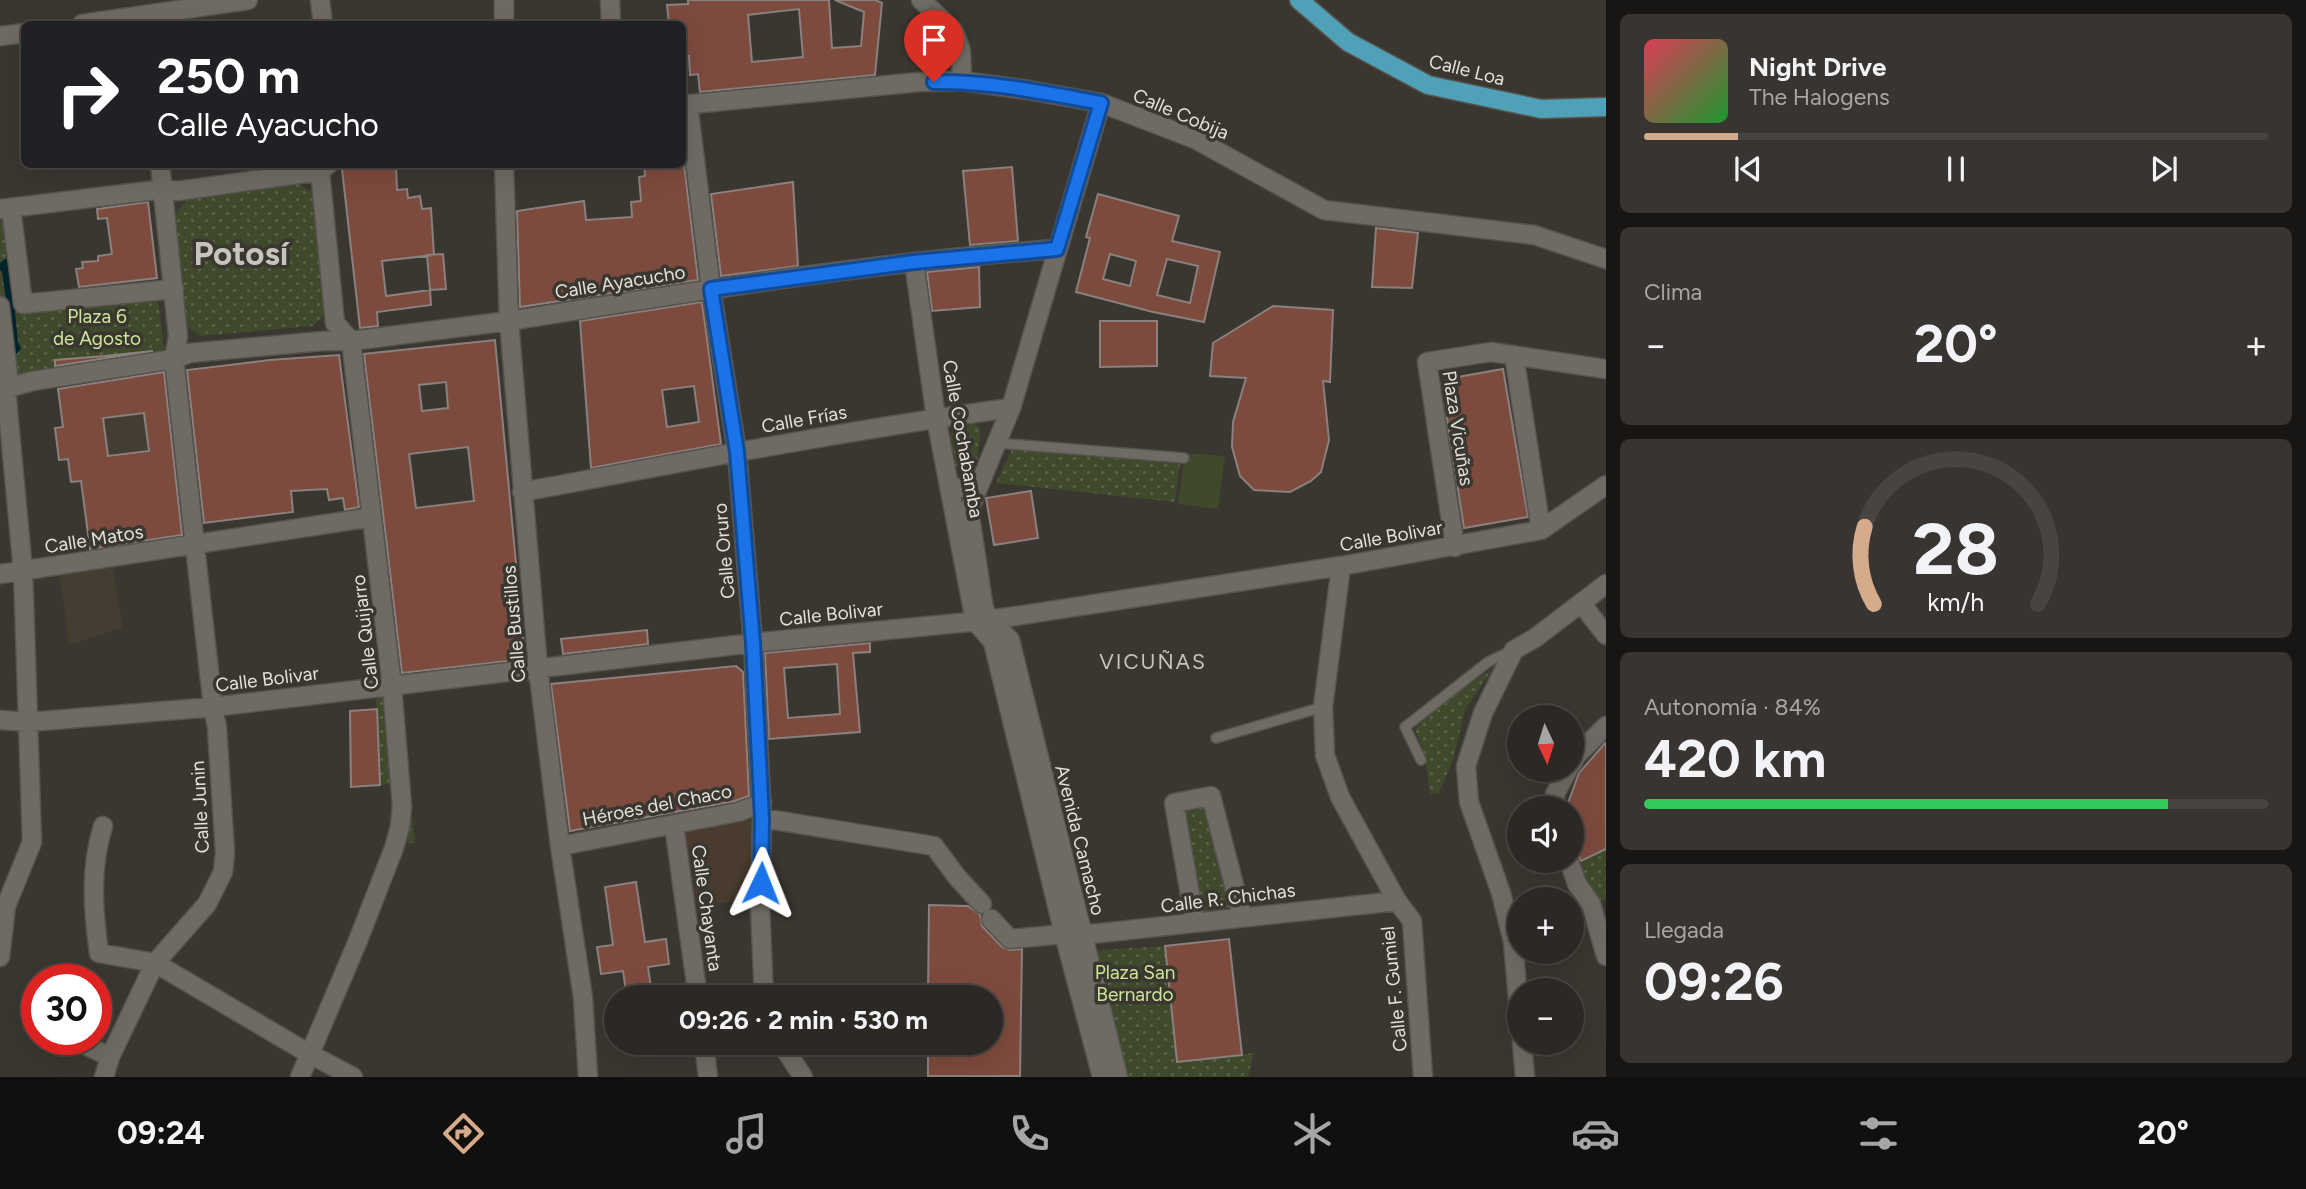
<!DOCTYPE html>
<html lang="es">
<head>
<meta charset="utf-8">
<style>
	body { margin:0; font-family:Figtree,sans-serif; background:#383431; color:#f1f3f6; height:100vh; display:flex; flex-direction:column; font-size:26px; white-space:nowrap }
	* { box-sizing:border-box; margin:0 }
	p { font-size:23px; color:#a6a6a6 }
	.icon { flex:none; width:38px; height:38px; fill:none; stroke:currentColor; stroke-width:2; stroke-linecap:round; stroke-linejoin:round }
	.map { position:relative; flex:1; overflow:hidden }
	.drawer { display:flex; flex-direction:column; gap:14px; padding:14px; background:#181614; width:700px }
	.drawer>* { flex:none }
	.banner { position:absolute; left:21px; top:21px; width:665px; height:147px; border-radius:10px; box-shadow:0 7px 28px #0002,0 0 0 2px #484441; background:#202124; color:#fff; overflow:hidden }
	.needle { width:46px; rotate:176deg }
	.controls { position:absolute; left:1507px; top:705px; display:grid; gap:14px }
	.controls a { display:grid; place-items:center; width:77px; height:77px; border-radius:50%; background:#2c2824; box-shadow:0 7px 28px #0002,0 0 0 2px #484441; font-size:35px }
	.speed { position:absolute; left:21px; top:964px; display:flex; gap:14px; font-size:35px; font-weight:700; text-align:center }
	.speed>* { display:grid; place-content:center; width:91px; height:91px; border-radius:50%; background:#2c2824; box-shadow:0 7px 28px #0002,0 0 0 2px #484441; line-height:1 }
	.speed .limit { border:10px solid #d22; background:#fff; color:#111 }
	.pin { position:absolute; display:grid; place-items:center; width:60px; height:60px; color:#fff; margin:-72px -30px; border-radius:50% 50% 50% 0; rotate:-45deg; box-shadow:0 0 7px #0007 }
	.pin .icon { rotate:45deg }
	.me { position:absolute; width:77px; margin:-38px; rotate:2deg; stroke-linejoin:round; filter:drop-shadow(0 0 5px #0008) }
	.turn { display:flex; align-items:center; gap:24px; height:147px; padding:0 21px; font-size:32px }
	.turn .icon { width:91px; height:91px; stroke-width:2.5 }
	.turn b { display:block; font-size:49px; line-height:60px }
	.big { font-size:52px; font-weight:700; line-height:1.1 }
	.drawer .widget { flex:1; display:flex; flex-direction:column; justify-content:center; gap:10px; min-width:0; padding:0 24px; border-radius:10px; background:#383431 }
	.drawer .dial { align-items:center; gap:0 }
	.dial svg { height:182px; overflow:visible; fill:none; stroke:#484441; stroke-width:7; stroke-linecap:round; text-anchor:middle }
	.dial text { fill:#f1f3f6; stroke:none }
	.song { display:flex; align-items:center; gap:21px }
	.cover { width:84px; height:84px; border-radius:10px; background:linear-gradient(135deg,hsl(350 70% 55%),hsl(130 70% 35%)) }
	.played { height:7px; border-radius:4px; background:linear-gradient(90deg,#d6ab8b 15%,#484441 15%) }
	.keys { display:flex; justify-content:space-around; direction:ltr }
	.heat { display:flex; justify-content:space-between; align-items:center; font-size:38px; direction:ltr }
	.charge { height:10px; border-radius:5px; background:linear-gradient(90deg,#34c759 84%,#484441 0) }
	.trip { position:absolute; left:604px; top:985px; width:399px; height:70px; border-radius:35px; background:#2c2824; box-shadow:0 7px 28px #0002,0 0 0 2px #484441; font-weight:700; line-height:70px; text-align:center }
	.tabs { display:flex; height:112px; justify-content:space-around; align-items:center; background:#12100e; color:#a6a6a6 }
	.tabs .icon { width:49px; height:49px }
	.tabs .on { color:#d6ab8b }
	.tabs b { font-size:32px; color:#f1f3f6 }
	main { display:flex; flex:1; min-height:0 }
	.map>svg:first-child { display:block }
</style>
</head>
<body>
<main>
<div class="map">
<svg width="1606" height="1077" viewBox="0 0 1606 1077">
	<defs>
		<pattern id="park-dots" width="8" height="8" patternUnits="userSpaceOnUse" patternTransform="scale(1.75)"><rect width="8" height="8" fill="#3f492c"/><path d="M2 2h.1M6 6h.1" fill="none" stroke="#5a634a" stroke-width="1.8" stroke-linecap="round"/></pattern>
	</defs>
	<rect width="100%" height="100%" fill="#3a3630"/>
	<path fill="#493c2e" d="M745 818 752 822 755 902 694 903 683 832Z"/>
	<path fill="#443d31" d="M170 371 188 536 90 553 81 481 104 478 92 382Z
		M113 563 122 628 69 645 59 571Z"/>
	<path fill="url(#park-dots)" d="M295 182 312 192 325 314 313 326 200 336 186 326 174 215 187 200Z
		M17 210 28 288 36 295 156 282 164 348 161 358 30 372 23 379 3 381 0 360V213Z
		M976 424 981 430 977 463 967 467 954 466 946 439 957 426Z
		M1012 449 1180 464 1175 502 996 483Z
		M1493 668 1465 710 1453 760 1439 793 1430 794 1425 757 1415 729 1442 703Z
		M401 696 415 844 393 839 395 784 380 785 376 699Z
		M1210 806 1231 907 1201 914 1181 811Z
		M1606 849V899L1600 900C1589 888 1586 876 1576 864Z
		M1165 946 1177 1062 1254 1053 1248 1077H1127L1094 958 1099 950Z"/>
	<path fill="#3f492c" d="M1185 453 1225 456 1218 509 1178 504Z"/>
	<path fill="#00242c" d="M5 259 10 260 14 302 17 308 15 312 18 342 21 348 16 355H14L2 272 0 270V263Z"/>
	<path fill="#7d4a3e" stroke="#8a807e" stroke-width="2" fill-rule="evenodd" d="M688 0H829L832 48 861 46 864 12 835 0H875L882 3 875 75 700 92 698 74 690 75 689 56 682 57V24H669L667 5 688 4ZM799 9 803 57 752 62 748 15Z
		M347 164H396L397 190 407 189 408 198 420 196 422 209 431 208 434 255 382 261 386 296 430 290 431 305 377 312 378 326 360 328 342 169Z
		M644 164H684L698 280 520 307 517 211 584 201 586 220 632 217 631 202 641 201 639 177 645 176Z
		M1012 167 1018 241 970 245 963 171Z
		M793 182 798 266 721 276 711 194Z
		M1098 194 1179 216 1172 241 1220 252 1204 322 1153 312 1076 292 1090 238 1086 237ZM1110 254 1136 261 1130 286 1103 279ZM1167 259 1198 266 1190 303 1157 295Z
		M148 202 157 278 79 287 76 269 83 268 82 262 98 261V256L112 254 107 218 98 219 97 209Z
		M1376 228 1418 233 1412 288 1372 287Z
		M443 254 446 289 430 290 427 255Z
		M979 267 980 307 932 311 927 272Z
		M702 302 721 444 591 468 580 321ZM694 386 699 422 667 427 662 390Z
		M1273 306 1333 310 1330 382 1323 381 1329 440 1321 472 1311 481 1290 492 1254 490 1240 476 1232 447 1233 422 1246 378 1210 376 1213 343Z
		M1100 321H1157V366L1100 367Z
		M495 340 525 659 402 673 364 354ZM446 382 448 408 422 411 419 385ZM468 447 474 501 416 508 409 454Z
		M153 351 55 366V360L105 356Z
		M339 355 359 507 345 510 343 498 329 500 327 489 291 491 293 512 204 523 187 370 270 360Z
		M1503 369 1528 517 1464 528 1445 405H1450L1446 379Z
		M164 372 182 535 90 549 81 481 71 482 68 459 59 460 55 428 63 427 58 389ZM144 413 149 451 108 456 103 418Z
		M1031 491 1038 538 994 545 986 498Z
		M647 630 648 644 563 654 561 639Z
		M870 643V652L853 653 860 732 769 739 765 653ZM837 664 840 714 788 718 784 668Z
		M736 666 743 672 749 796 735 801 570 831 551 684Z
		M377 709 380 785 351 787 350 711Z
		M1606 742V849L1581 861 1577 853 1572 850V808H1567V806L1579 773Z
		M636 882 645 942 666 939 669 964 648 967 652 994 627 998 623 971 601 974 597 947 613 945 605 887Z
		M929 905 968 906 980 915 982 926 1002 947 1010 950 1022 949 1020 1076H928V1043H990V998H928Z
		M1229 939 1242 1055 1177 1062 1165 946Z"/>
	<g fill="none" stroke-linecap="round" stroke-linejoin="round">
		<defs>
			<path id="lane" d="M997 443 1184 458
				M1216 738 1323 707
				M1421 760 1405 727 1488 662 1509 652"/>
			<path id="street" d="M320 0 323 24
				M610 0 611 24
				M82 24 248 0
				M0 36 24 33
				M688 104 711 289 737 452 753 643 762 818 760 905 764 998
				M682 105 919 82 962 81
				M11 208 23 304 174 289
				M0 209 164 189 178 191 320 171 329 164
				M0 306 8 375 6 389 23 571 32 842 6 906 0 957
				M1514 355 1541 530
				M0 390 33 381 174 359 190 353 323 341H351L509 321 538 668 560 846 583 998 588 1077
				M950 488H978
				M522 492C685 462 847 430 1011 408
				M1455 547 1427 362 1491 352 1606 369
				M1341 566 1323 707 1325 755 1340 797 1397 901 1412 921 1423 1077
				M0 574 372 517
				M1581 603 1606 635
				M0 720 29 722 213 707 753 643 990 620 1341 566 1541 530 1606 485
				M1572 764 1576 756 1606 726
				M1556 808 1555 794 1568 770
				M762 818 934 846 957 877 982 904
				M674 825 698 998
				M103 826C90 868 93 910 99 953L155 963 308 1053 353 1077
				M560 846 738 812 762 803
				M1569 861 1577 884 1591 904 1606 956
				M991 919 1010 939 1064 934 1082 935 1397 901
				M1195 923 1174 803 1211 796 1242 916
				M1519 1010 1513 942 1501 893 1469 802 1466 766 1483 713 1514 650 1535 638 1606 584
				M77 1041 110 1057
				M704 1043 708 1077
				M781 1043 803 1077
				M1522 1043 1525 1077
				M104 1077 110 1057 155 963 207 904 223 872 225 853 217 727 213 707 174 359 178 336 160 164
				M300 1077 357 943 394 848 400 826 402 806 392 686 351 341 335 323 320 171"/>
			<path id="secondary" d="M921 0 954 31 961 51 962 81 1028 90 1101 103 1195 139 1324 210 1534 235 1606 259
				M504 24V0
				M1101 103 1011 408 969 510 984 609 990 620 1010 640 1118 1077
				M504 164 509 321C691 292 874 262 1057 249
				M914 262 936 418 975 621 993 642 1064 934 1102 1077"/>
			<path id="primary" d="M1299 0 1348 42 1428 85 1541 109 1606 107"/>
		</defs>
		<use href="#lane" stroke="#57544f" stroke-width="12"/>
		<use href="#street" stroke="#57544f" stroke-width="21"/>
		<use href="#secondary" stroke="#57544f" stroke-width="21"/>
		<use href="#primary" stroke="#57544f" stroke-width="21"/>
		<use href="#lane" stroke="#6f6b64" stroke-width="9"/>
		<use href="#street" stroke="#6f6b64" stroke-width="18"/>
		<use href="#secondary" stroke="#6f6b64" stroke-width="18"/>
		<use href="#primary" stroke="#4fa1b7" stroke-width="18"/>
	</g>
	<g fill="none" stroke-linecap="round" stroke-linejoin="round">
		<defs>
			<path id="route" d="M761 883 762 818 753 643 737 452 711 289 914 262 1057 249 1101 103C1046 93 991 81 934 82"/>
		</defs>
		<use href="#route" stroke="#114b97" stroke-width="18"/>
		<use href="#route" stroke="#1a73e8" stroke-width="12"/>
	</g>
	<g text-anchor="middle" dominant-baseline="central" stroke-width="7" stroke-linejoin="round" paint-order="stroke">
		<g font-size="19" fill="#e2e0db" stroke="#3a3630">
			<text transform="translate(1467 70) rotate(14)">Calle Loa</text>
			<text transform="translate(1181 114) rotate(23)">Calle Cobija</text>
			<text transform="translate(620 282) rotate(-9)">Calle Ayacucho</text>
			<text transform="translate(804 419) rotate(-10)">Calle Frías</text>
			<text transform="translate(1458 428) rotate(81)">Plaza Vicuñas</text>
			<text transform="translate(963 439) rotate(80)">Calle Cochabamba</text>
			<text transform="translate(1391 536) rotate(-10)">Calle Bolivar</text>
			<text transform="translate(94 539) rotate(-9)">Calle Matos</text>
			<text transform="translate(724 551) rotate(-95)">Calle Oruro</text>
			<text transform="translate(831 614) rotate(-6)">Calle Bolivar</text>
			<text transform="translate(514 624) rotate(-95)">Calle Bustillos</text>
			<text transform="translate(365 632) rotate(-97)">Calle Quijarro</text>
			<text transform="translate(267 679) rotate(-7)">Calle Bolivar</text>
			<text transform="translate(657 805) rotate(-11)">Héroes del Chaco</text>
			<text transform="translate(200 807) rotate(-93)">Calle Junin</text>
			<text transform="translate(1080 840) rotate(76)">Avenida Camacho</text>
			<text transform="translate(1228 898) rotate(-7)">Calle R. Chichas</text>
			<text transform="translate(707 908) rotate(82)">Calle Chayanta</text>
			<text transform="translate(1394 989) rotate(-96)">Calle F. Gumiel</text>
		</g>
		<g font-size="19" fill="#cbe599" stroke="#3a3630">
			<text x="97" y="316">Plaza 6<tspan x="97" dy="22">de Agosto</tspan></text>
			<text x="1135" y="972">Plaza San<tspan x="1135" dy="22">Bernardo</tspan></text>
		</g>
		<g font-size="21" letter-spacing="2" fill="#c8c4bc" stroke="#3a3630">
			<text x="1153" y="661">VICUÑAS</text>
		</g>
		<g font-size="33" font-weight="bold" fill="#c8c4bc" stroke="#3a3630">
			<text x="241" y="253">Potosí</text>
		</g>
	</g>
</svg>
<div class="controls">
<a><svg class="needle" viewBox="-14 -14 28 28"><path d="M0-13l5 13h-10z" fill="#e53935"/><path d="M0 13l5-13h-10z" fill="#a6a6a6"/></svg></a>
<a><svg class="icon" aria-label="sound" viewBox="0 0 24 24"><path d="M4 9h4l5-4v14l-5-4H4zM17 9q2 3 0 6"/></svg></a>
<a>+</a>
<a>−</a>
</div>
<div class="speed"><div class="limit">30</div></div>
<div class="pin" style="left:934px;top:82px;background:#d93025"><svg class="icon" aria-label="arrive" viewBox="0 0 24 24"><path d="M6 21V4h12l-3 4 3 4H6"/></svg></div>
<svg class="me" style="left:761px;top:883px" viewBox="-20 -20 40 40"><path d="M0-17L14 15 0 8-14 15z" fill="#1a73e8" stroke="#fff" stroke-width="4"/></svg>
<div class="trip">09:26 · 2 min · 530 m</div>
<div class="banner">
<div class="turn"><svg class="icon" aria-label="right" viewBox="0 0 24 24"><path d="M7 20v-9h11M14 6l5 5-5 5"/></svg><div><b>250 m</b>Calle Ayacucho</div></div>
</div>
</div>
<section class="drawer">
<div class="widget">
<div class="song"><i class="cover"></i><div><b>Night Drive</b><p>The Halogens</p></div></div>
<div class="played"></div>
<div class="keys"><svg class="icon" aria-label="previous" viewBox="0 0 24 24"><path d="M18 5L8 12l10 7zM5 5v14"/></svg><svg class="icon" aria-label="pause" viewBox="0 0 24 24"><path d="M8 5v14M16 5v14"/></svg><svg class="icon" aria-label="next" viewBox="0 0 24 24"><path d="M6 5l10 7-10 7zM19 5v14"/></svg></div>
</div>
<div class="widget"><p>Clima</p>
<div class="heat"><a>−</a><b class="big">20°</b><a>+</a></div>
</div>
<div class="widget dial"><svg viewBox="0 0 100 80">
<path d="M14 69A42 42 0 1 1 86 69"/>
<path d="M14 69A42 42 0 0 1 10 35" stroke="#d6ab8b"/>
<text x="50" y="56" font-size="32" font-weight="700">28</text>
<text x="50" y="72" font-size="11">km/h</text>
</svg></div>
<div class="widget"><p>Autonomía · 84%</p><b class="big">420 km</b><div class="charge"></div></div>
<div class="widget"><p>Llegada</p><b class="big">09:26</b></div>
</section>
</main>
<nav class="tabs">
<b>09:24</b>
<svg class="icon on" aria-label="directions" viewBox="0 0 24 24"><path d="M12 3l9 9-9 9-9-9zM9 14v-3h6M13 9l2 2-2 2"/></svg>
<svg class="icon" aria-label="music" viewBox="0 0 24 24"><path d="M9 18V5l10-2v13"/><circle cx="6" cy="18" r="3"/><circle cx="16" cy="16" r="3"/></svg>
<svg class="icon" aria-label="phone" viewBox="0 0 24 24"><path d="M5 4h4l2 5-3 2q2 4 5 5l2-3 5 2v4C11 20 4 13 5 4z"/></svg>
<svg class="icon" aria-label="climate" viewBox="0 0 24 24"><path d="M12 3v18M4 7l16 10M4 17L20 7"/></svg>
<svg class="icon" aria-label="car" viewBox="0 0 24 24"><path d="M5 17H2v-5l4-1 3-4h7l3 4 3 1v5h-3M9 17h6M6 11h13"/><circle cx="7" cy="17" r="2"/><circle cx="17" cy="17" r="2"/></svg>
<svg class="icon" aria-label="filters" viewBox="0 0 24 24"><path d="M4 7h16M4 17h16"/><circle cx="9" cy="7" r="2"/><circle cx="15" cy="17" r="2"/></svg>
<b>20°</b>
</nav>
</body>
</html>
